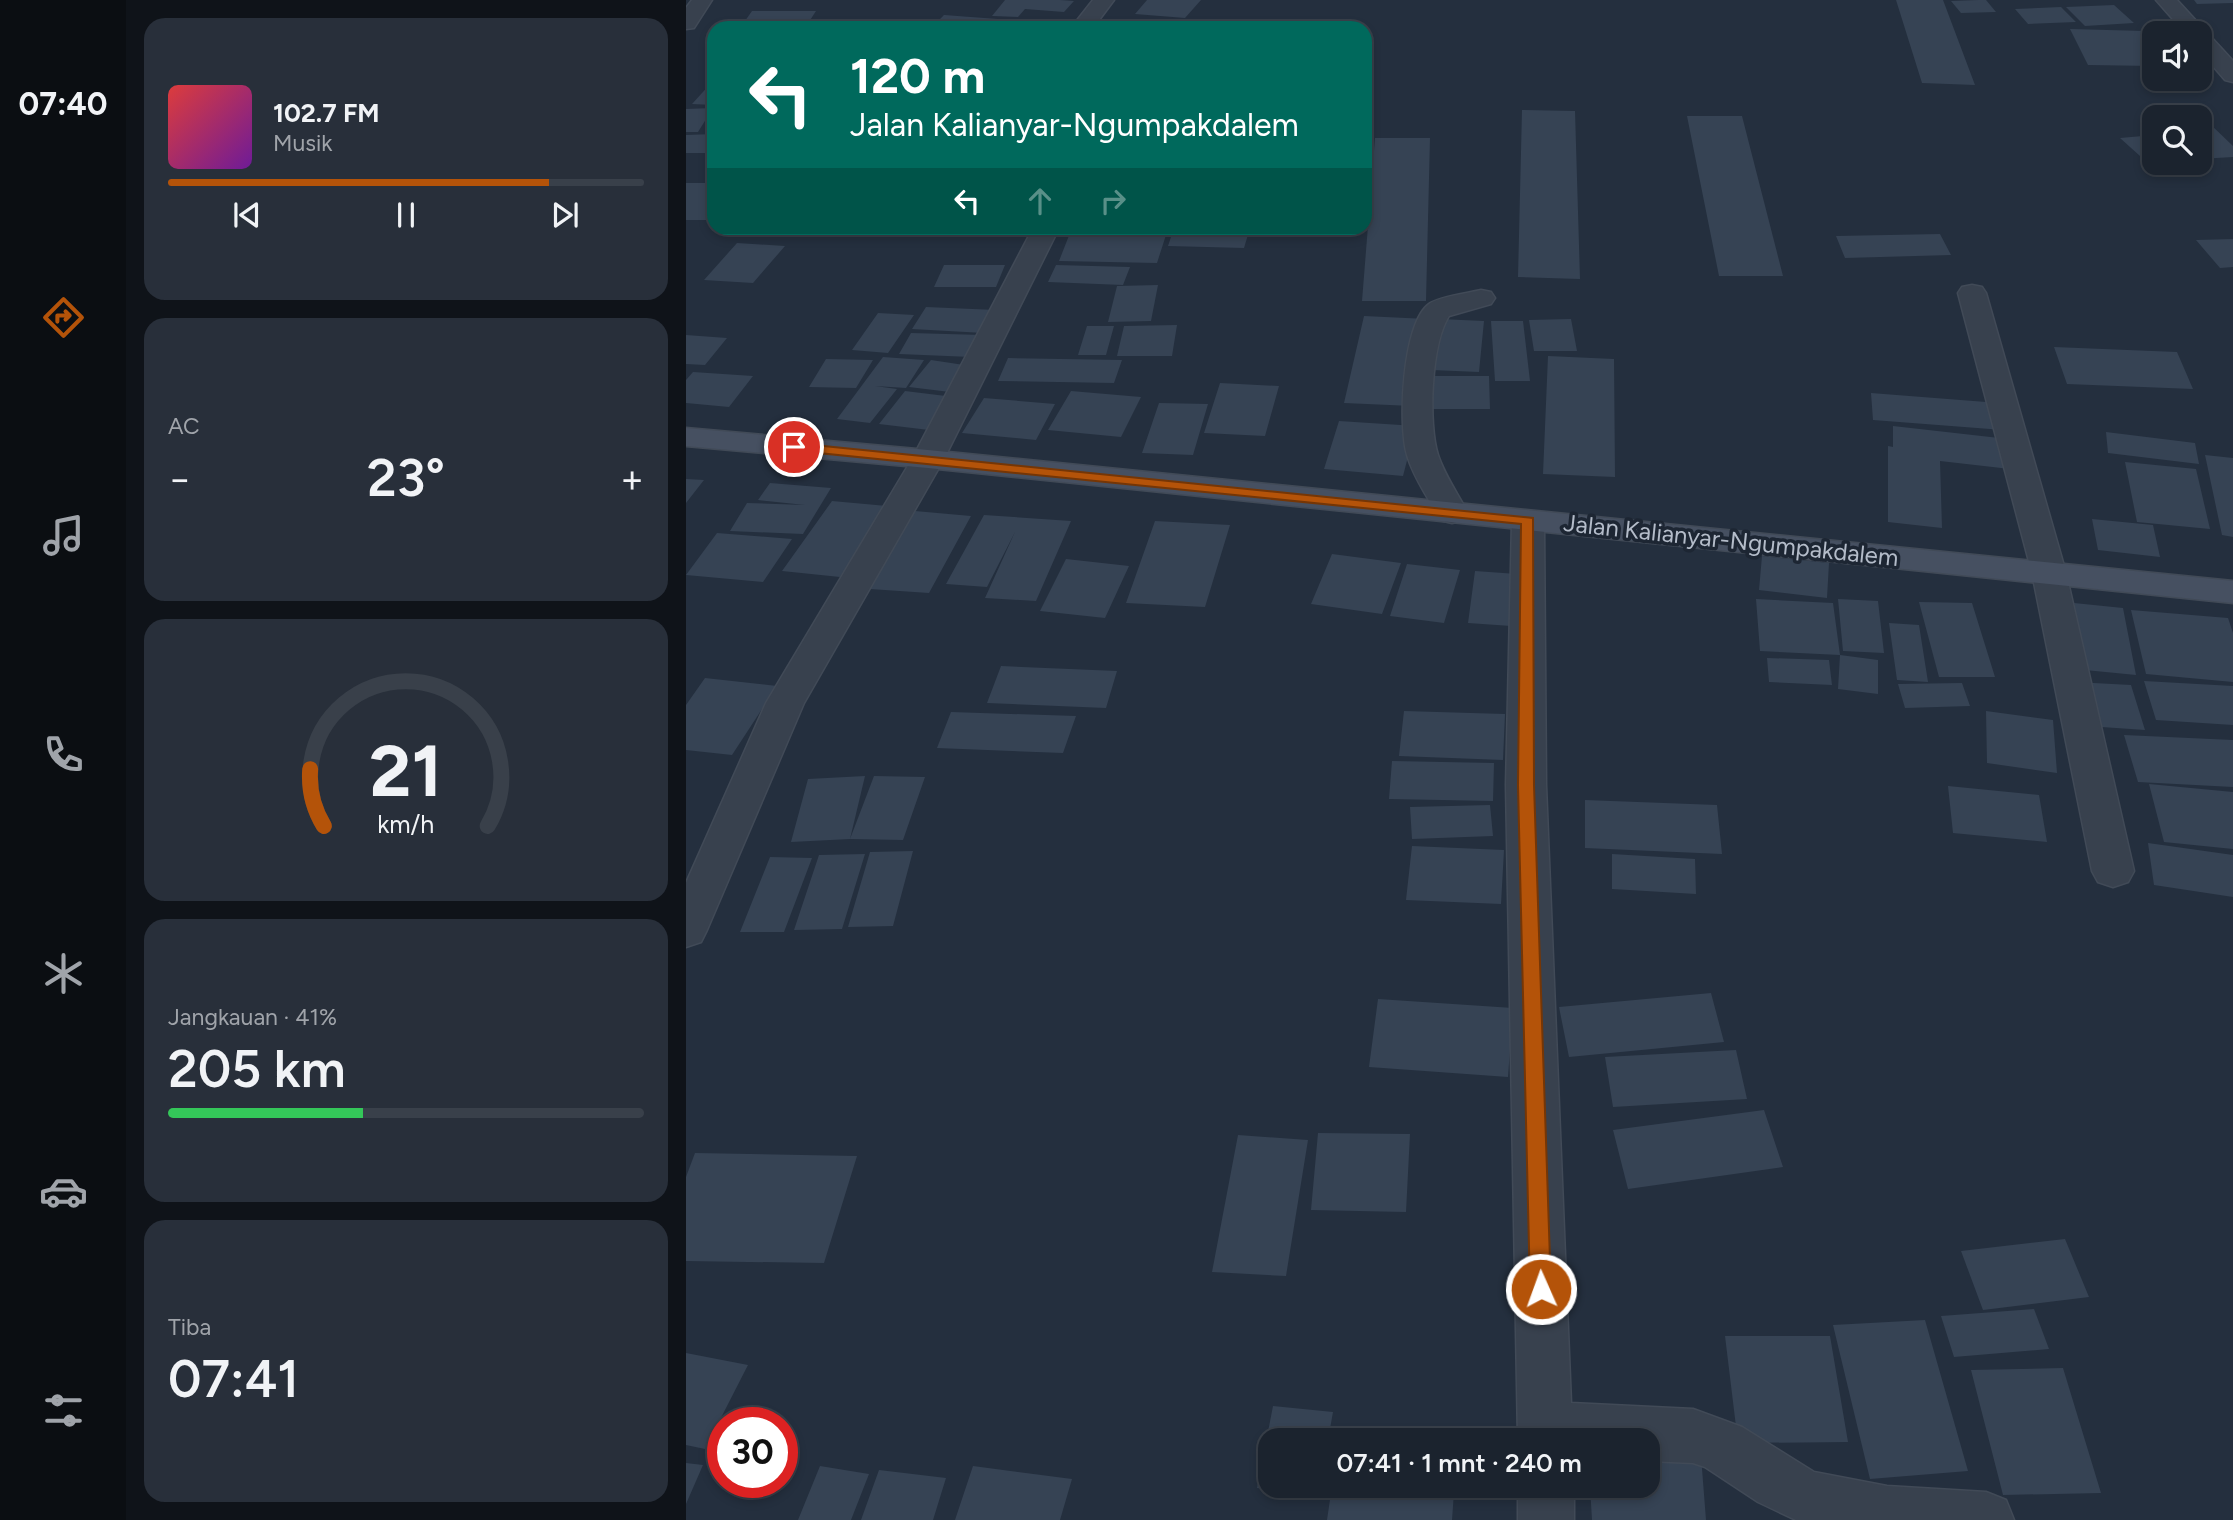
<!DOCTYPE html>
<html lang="id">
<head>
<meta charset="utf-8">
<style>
	body { margin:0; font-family:Figtree,sans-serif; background:#282f3a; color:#f1f3f6; height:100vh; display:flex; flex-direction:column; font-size:26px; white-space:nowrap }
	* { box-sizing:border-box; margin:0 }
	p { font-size:23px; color:#a0a4aa }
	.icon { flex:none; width:38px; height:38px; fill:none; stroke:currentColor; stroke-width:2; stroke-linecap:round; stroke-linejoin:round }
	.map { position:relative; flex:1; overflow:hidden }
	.side { display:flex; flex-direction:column; gap:18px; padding:18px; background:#0f1319; width:560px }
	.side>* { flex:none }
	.banner { position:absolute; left:21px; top:21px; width:665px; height:214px; border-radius:21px; box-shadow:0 4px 10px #0003,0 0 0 2px #39404a; background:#00695c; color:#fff; overflow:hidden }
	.fabs { position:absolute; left:1456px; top:21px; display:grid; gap:14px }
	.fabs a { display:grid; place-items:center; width:70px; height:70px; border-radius:14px; background:#1b232e; box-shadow:0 4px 10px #0003,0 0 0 2px #39404a; font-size:35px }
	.speed { position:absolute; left:21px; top:1407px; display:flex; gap:14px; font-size:35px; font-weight:700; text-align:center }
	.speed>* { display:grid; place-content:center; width:91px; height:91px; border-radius:50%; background:#1b232e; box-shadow:0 4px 10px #0003,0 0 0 2px #39404a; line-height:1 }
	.speed .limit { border:10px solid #d22; background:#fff; color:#111 }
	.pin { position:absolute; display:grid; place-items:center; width:60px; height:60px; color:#fff; margin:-30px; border:4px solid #fff; border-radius:50%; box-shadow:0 2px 7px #0007 }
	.me { position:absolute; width:77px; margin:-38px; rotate:358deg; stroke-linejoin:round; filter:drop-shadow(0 0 5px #0008) }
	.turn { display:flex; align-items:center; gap:24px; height:147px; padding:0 28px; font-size:32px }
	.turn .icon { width:91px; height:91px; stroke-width:2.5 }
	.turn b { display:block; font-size:49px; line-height:60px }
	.lanes { display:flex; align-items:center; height:66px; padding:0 28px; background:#0003; justify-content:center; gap:35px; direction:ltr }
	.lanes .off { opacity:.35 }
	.big { font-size:52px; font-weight:600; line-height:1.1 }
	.side .card { flex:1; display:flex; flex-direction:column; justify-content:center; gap:10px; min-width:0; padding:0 24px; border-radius:21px; background:#282f3a }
	.side .dial { align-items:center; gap:0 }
	.dial svg { height:182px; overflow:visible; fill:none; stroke:#39404a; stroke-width:7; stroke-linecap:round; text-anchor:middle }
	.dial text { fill:#f1f3f6; stroke:none }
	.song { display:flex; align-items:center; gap:21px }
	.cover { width:84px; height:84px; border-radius:10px; background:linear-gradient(135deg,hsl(0 70% 55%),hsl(280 70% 35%)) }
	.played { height:7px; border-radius:4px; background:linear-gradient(90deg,#b45309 80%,#39404a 80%) }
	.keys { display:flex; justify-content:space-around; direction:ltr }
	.heat { display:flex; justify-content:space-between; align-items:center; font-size:38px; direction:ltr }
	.charge { height:10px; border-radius:5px; background:linear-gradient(90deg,#34c759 41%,#39404a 0) }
	.trip { position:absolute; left:572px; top:1428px; width:402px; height:70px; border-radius:21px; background:#1b232e; box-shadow:0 4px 10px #0003,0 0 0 2px #39404a; font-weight:600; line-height:70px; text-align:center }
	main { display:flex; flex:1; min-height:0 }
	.menu { display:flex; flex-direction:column; width:126px; justify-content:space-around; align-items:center; background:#0b0e12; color:#a0a4aa }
	.menu .icon { width:49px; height:49px }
	.menu .current { color:#b45309 }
	.menu b { font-size:32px; color:#f1f3f6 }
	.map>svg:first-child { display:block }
</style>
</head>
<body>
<main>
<nav class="menu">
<b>07:40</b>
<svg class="icon current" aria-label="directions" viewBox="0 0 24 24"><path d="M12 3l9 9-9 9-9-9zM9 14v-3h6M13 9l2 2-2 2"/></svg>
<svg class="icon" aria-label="music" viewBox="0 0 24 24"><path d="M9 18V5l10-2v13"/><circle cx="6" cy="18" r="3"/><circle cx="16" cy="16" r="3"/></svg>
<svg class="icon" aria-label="phone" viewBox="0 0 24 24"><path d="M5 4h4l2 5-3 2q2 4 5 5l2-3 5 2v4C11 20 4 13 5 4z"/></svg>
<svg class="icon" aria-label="climate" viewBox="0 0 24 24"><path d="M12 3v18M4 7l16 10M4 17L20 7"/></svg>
<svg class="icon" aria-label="car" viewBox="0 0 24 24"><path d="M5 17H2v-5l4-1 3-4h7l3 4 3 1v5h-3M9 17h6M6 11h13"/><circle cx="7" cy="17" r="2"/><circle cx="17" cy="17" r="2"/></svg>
<svg class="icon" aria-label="filters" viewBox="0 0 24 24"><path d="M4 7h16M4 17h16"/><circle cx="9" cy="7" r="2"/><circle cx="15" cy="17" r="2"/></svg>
</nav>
<section class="side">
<div class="card">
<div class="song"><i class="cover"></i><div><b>102.7 FM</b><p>Musik</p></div></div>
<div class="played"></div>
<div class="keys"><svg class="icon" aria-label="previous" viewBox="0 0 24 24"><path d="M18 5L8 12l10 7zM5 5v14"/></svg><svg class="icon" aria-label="pause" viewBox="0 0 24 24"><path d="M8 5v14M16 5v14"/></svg><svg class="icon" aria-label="next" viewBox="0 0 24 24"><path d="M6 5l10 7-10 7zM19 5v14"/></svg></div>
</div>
<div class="card"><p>AC</p>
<div class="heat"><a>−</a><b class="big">23°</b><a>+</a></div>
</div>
<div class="card dial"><svg viewBox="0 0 100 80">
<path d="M14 69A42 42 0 1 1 86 69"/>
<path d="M14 69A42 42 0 0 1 8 44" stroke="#b45309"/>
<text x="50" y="56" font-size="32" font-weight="700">21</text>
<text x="50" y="72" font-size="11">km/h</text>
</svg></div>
<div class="card"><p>Jangkauan · 41%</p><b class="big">205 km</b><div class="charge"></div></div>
<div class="card"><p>Tiba</p><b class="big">07:41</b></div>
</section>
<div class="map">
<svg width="1547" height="1520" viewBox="0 0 1547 1520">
	<rect width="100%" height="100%" fill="#242f3e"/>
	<path fill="#364354" d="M319 0H374L388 1 378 12 339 9 332 17 306 16Z
		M461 0H515L499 18 449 14Z
		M1210 0H1257L1289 85 1236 83Z
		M1292 0H1300L1310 12 1275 13 1265 1Z
		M1508 0H1547V3L1511 4Z
		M1428 5 1448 23 1399 26 1380 7Z
		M1375 7 1390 22 1342 24 1329 9Z
		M66 11H130L119 28H54Z
		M258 15 377 24 374 28H245Z
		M1384 29 1459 31 1468 47V66L1402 65Z
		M26 82 28 105 6 104Z
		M27 108 12 132H0V109Z
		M836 110 889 111 894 279 832 277Z
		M1001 116H1056L1097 276H1033Z
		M1514 123H1523L1547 146V157L1514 159Z
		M28 134V153H0V135Z
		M1468 135V155L1454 156 1434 138Z
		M689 138H744L740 301H676Z
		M0 183H28V220H0Z
		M241 228H274L272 231H240Z
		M398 228H475L474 231 397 233Z
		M488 228H564L558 248 482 246Z
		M384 233 389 234 480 235 471 263 373 261Z
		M1254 234 1265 255 1159 258 1150 236Z
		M1547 239V267L1534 268 1510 240Z
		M51 243 99 246 67 283 18 280Z
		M258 265H319L310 287H248Z
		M370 265 444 267 437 285 362 282Z
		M472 285 465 321 422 322 431 286Z
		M240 307 310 310 298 333 226 329Z
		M192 313 228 315 202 353 166 350Z
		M678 316 741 319 726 406 658 403Z
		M754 319 798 321 793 372 746 370Z
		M885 319 891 351H848L843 320Z
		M805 321H837L844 381H809Z
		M491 325 486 356H431L438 326Z
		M401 326H428L420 355H392Z
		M225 333 296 335 285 357 213 354Z
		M0 335 41 338 19 365 0 364Z
		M1368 347 1491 352 1507 389 1381 384Z
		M862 356 928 359 929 477 857 474Z
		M197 357 238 360 220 388 189 386 211 389 184 423 151 419Z
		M322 358 436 360 428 383 312 381Z
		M140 359 187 360 170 388 123 387Z
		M245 360 285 366 264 392 223 387Z
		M7 372 67 376 43 407 0 403V380Z
		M743 376H803L804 409H742Z
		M534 383 593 386 579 436 518 433Z
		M219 391 268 397 243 430 193 424Z
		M385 391 455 397 435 437 362 430Z
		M1185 393 1313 403 1317 430 1187 420Z
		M298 398 369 404 350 440 276 433Z
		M473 403 522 404 507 455 456 453Z
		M653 421 730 426 717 476 638 469Z
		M1207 426 1322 439 1324 469 1254 461 1256 528 1202 522V446L1207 447Z
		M1420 432 1509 443 1513 464 1422 453Z
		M1519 455 1547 458V537L1536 535Z
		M1439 462 1510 469 1524 529 1451 522Z
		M0 479 18 480 0 503Z
		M84 483 145 488 117 534 44 531 61 503 119 505 72 500Z
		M146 501 201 506 154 577 96 571Z
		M229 511 285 516 243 593 184 589Z
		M298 515 385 521 350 601 299 598 329 532 301 587 260 584Z
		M1406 519 1467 525 1474 557 1412 550Z
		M469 521 544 525 519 607 440 603Z
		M31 533 106 539 77 582 0 575Z
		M646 554 715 563 696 614 625 604Z
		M1076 556 1143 563 1141 598 1073 590Z
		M380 559 443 566 419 618 354 611Z
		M721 564 774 570 758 623 704 616Z
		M789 571 831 574 825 626 782 623Z
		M1070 599 1147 603 1154 655 1074 651Z
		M1152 599 1192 601 1198 653 1157 651Z
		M1233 602 1286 603 1309 677H1253Z
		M1388 603 1437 608 1450 675 1399 670Z
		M1445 610 1542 618 1547 633V682L1460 674Z
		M1203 623 1233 625 1242 682 1211 680Z
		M1154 655 1192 660V694L1152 689Z
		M1081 658 1143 660 1146 685 1083 682Z
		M315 666 431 671 420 708 301 703Z
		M19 678 91 686 46 755 0 750V705Z
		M1458 681 1547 686V725L1470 720Z
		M1389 682 1445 685 1459 730 1401 726Z
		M1276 683 1284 706 1219 708 1212 684Z
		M718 711 819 714 817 760 713 756Z
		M1300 711 1367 720 1371 773 1301 763Z
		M265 712 390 716 377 753 251 748Z
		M1438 735 1547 740V787L1452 782Z
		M706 761 808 763 807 801 703 799Z
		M179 776 164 839 105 842 122 779Z
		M188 776 239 777 217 840 164 839Z
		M1463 784 1547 792V849L1478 842Z
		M1262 786 1353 795 1361 842 1267 833Z
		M899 800 1031 805 1036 854 899 848Z
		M804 805 807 836 726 839 724 807Z
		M1462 843 1547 855V897L1468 885Z
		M726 846 818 850 815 904 720 900Z
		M227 851 207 926 162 927 184 852Z
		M179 854 156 929 108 930 133 855Z
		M926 854 1009 859 1010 894 926 889Z
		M84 857 126 858 98 932H54Z
		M1025 993 1038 1042 883 1057 873 1007Z
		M692 999 827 1008 822 1077 683 1067Z
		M1050 1050 1061 1099 927 1107 919 1057Z
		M1078 1110 1097 1167 942 1189 927 1130Z
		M632 1133 724 1134 720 1212 625 1210Z
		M552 1135 622 1140 600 1276 526 1272Z
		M9 1153 171 1156 138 1263 0 1261V1177Z
		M1379 1239 1403 1297 1297 1310 1275 1251Z
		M1348 1309 1363 1349 1268 1357 1255 1316Z
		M1239 1320 1282 1471 1184 1479 1147 1325Z
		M1039 1336H1144L1162 1442 1052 1443Z
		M0 1353 62 1365 19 1449 0 1445Z
		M1377 1368 1415 1493 1317 1495 1285 1370Z
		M587 1406 647 1412 642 1440H584V1486H634L632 1495 571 1488Z
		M962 1442 1014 1443 1020 1520H906L904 1486H962Z
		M0 1463 17 1465 0 1504Z
		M134 1466 183 1474 165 1520H112Z
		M287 1466 386 1479 374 1520H269Z
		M193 1470 260 1478 247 1520H175Z
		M646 1486H711L768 1492 766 1520H641Z"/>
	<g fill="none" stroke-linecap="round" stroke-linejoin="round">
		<defs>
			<path id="street" d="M6 0H26L8 28 0 29V8Z
				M407 0H428L407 28H385Z
				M1470 0H1491L1547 61V82L1539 80 1514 51V33H1499Z
				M347 228H373L258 459 118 703 21 930 15 942 0 947V883L80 703 226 459Z
				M1286 285 1296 287 1300 293 1380 573 1448 871 1442 882 1427 887 1412 882 1406 871 1346 573 1272 293 1276 287Z
				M795 290 805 292 809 298 805 304 763 316C745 344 742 424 752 455 759 476 772 494 782 513L778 520 766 523 754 520 750 513C740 494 727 476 721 455 712 426 716 323 743 304 752 297 783 293 795 290Z
				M842 511 854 514 858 521 860 785 885 1403 1007 1409 1056 1427 1128 1472 1201 1486 1300 1492 1320 1500 1328 1520H1110L1072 1502 1019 1467 1007 1463 962 1461V1440H832L820 785 826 521 830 514Z
				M832 1486H888V1520H832Z"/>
			<path id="secondary" d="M0 428 242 450 1547 581V603L242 468 0 446Z"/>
		</defs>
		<use href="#street" stroke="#414a57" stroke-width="3"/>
		<use href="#secondary" stroke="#414a57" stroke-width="3"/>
		<use href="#street" fill="#38414e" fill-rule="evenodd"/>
		<use href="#secondary" fill="#465061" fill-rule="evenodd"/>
	</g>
	<path fill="#b45309" stroke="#753606" stroke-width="2" d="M108 443 847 518 848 785 865 1289 862 1296 855 1299 847 1296 844 1289 832 785 835 524 103 450V444Z"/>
	<g text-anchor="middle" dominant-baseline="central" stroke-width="7" stroke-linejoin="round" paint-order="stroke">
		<g font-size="24" fill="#b4bcc9" stroke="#1d2633">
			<text transform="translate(1045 540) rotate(6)">Jalan Kalianyar-Ngumpakdalem</text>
		</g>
	</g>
</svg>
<div class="fabs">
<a><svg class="icon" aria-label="sound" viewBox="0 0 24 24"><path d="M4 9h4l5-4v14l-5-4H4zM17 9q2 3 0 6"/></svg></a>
<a><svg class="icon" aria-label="search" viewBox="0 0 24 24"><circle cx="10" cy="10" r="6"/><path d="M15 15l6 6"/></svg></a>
</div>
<div class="speed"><div class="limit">30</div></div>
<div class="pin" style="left:108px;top:447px;background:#d93025"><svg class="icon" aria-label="arrive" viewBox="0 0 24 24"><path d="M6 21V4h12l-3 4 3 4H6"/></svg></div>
<svg class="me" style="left:855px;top:1289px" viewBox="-20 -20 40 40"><circle r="17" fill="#b45309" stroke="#fff" stroke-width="3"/><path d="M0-11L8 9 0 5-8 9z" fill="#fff"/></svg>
<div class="trip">07:41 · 1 mnt · 240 m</div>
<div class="banner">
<div class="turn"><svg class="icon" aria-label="left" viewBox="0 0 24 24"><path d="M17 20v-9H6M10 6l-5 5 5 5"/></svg><div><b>120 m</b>Jalan Kalianyar-Ngumpakdalem</div></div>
<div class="lanes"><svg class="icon" aria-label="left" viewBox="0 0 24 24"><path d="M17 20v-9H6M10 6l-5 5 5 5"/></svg><svg class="icon off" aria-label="ahead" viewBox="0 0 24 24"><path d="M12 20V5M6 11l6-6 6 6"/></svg><svg class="icon off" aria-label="right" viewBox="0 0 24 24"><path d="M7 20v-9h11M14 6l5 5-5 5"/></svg></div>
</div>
</div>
</main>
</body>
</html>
